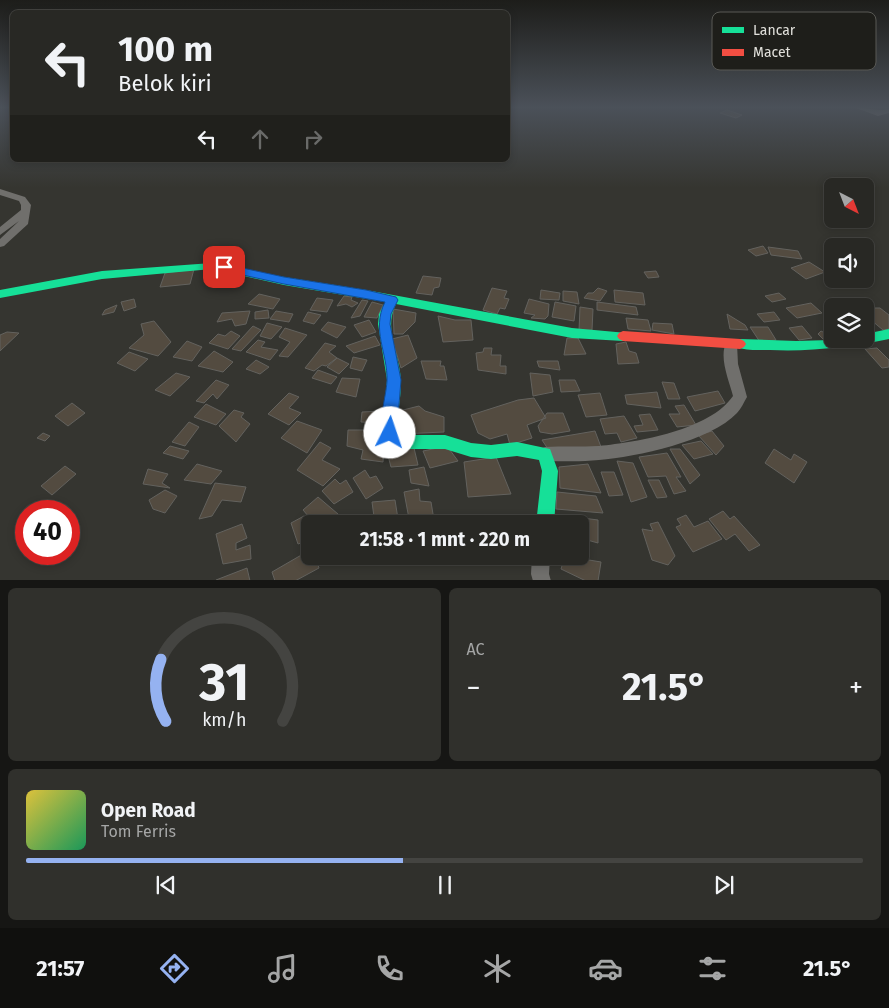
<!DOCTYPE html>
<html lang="id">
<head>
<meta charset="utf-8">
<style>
	body { margin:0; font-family:"Fira Sans",sans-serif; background:#30302c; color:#f1f3f6; height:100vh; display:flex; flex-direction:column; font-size:19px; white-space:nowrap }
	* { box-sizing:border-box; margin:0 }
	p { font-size:16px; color:#a5a6a6 }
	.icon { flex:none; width:28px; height:28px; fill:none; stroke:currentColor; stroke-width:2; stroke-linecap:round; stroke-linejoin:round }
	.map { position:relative; height:580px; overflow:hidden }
	.details { display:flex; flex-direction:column; gap:8px; padding:8px; background:#161614; flex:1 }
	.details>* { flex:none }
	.hud { position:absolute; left:10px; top:10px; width:500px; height:152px; border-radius:8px; box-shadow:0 2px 8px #0003,0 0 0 1px #444441; background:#282824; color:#f1f3f6; overflow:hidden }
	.needle { width:32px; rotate:138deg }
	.fabs { position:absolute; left:824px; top:178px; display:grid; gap:10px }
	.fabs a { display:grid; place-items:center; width:50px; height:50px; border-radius:8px; background:#282824; box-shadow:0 2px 8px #0003,0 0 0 1px #444441; font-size:25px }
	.speed { position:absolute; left:15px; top:500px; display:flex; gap:10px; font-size:25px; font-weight:700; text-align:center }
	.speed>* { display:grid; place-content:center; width:65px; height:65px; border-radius:50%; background:#282824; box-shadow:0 2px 8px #0003,0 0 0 1px #444441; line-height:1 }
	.speed .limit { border:8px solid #d22; background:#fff; color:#111 }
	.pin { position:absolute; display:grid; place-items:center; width:42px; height:42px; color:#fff; margin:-21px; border-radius:10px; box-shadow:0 2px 8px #0006 }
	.me { position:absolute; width:55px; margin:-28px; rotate:4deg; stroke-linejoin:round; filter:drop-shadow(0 0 4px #0008) }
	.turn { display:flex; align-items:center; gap:18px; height:105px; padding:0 25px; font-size:22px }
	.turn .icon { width:65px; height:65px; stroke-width:2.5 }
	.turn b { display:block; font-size:35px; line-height:42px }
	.lanes { display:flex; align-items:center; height:48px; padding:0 25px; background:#0003; justify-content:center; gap:25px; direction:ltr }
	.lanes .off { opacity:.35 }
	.big { font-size:38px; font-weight:700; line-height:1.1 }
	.details .widget { flex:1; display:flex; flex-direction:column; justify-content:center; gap:8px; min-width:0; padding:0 18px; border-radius:8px; background:#30302c }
	.details .dial { align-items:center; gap:0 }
	.dial svg { height:130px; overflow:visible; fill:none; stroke:#444441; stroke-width:7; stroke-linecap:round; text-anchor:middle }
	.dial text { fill:#f1f3f6; stroke:none }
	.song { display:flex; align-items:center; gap:15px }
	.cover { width:60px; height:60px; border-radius:8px; background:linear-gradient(135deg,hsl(50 70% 55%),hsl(150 70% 35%)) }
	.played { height:5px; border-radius:2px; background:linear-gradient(90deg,#95b2f1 45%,#444441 45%) }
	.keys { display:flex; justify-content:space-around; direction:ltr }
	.heat { display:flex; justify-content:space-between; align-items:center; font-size:28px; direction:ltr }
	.details .tiles { flex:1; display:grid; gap:8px; grid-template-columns:1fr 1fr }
	.widget:last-child { grid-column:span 2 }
	.trip { position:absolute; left:301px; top:515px; width:288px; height:50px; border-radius:8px; background:#282824; box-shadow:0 2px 8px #0003,0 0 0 1px #444441; font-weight:700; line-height:50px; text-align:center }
	.tab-bar { display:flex; height:80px; justify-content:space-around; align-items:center; background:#10100e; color:#a5a6a6 }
	.tab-bar .icon { width:35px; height:35px }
	.tab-bar .selected { color:#95b2f1 }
	.tab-bar b { font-size:22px; color:#f1f3f6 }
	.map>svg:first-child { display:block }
</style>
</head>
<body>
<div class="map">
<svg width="889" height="581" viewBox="0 0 889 581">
	<rect width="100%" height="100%" fill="#353530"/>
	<path fill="#534b40" stroke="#63625e" d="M727 110 742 115 736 118 720 113Z
		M836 242H855L860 246H840Z
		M763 246 768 253 756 256 748 250Z
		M768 247 798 251 802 259 771 255Z
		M809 262 825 272 806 279 791 268Z
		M194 269 190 284 160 287 165 273Z
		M656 271 659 277 648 278 644 272Z
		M423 276 441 278 439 287 434 288 432 295 416 293Z
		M492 288 507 291 504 298 509 299 505 309 500 308 497 314 483 310Z
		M598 288 607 291 600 301 584 298 588 293H593Z
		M541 290 560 293 559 300 540 299Z
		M614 290 643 293 645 305 615 302Z
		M563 291 577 292 579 304 563 301Z
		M779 293 786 299 772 302 765 296Z
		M259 294 280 299 273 309 248 304Z
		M344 296 352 297 351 300 358 303 352 307 346 304 337 306Z
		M317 298 333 300 327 312 310 310Z
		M134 299 136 307 124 311 121 302Z
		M529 299 549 304 548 316 545 319 531 318 535 315 524 313Z
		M362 300 368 301 360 316 351 318Z
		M372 302 383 305 377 318 364 317Z
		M555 302 576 306 574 321 552 317Z
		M597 302 636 307 638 315 597 310Z
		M811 303 822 313 797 318 786 308Z
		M117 305 114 312 102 315 105 310Z
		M580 307 593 309 592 330 579 331Z
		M865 308H880L889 315V329L883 330 865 315Z
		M393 309 416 313 415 322 403 334H394Z
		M268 310 269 318 255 319V312Z
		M250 311 246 324 235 326 232 319 217 322 222 313Z
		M276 311 293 314 289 322 270 319Z
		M308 312 321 315 314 324 303 321Z
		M774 312 780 320 764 322 757 314Z
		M727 314 745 325 748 330 730 329Z
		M438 316 455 320H471L473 340 443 342Z
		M626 318 648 320 651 331 628 329Z
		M369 320 376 332 362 337 354 325Z
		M154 321 171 342 158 356 129 348 144 335 141 324Z
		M328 322 346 327 337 338 321 330Z
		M267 323 282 327 271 339 260 336Z
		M653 323 672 324 674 334 652 330Z
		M253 326 261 330 241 351 232 349Z
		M802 326 812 338 799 340 789 328Z
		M750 327H768L776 340 760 342Z
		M285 328 307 335 288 357 279 356 290 342 279 337Z
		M231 331 240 336 228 349 209 343 218 334 225 336Z
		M821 331 825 333 832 331V339H835L824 340 818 334Z
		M7 332 19 333 0 351V335Z
		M408 335 417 358 401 368 392 339Z
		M375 336 380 345 354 353 346 346Z
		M567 338H578L586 354 564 355Z
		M258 340 265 342 261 347 278 350 270 360 246 352Z
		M187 341 202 347 192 361 173 357Z
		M626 342 629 351 636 353 639 363 618 364 616 344Z
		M325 343 336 346 329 352 337 358 326 366 322 365 314 371 305 368Z
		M484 348H492L491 355H501L500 366H506V374L478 370 476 353 483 352Z
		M877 348 889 360V367L882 368 865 349Z
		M214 351 233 362 223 372 198 366Z
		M129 352 148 359 135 371 117 363Z
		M353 357 367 360 362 371 350 368Z
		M337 358 349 364 339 374 327 367Z
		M256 360 269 367 260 374 246 369Z
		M421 361H441L440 366H444L447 380 426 379Z
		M537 361H558L560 370 539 367Z
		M318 370 337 377 331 384 312 378Z
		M176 373 190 377 170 396 155 390Z
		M530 373 550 375 553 392 533 396Z
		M342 378 360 379 356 397 336 392Z
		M216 380 229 385 217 399 213 394 204 403 196 401Z
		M559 380H575L580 391 561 392Z
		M662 382 674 383 680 399H668Z
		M718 391 725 403 695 411 687 397Z
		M657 392 661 408 627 404 625 395Z
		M289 393 299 397 289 408 301 413 289 425 268 414Z
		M600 393 607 415 586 417 578 395Z
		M534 398 546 418 527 425 532 438 510 445 507 434 490 439 478 433 471 415 518 400Z
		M72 403 85 413 68 426 55 416Z
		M206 404 226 414 216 425 194 417Z
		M684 405 696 425 677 427 669 414H680L675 406Z
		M419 406 425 411 444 417V432L400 434 399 411Z
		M234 410 244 413 241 417 250 424 236 442 219 426Z
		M383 411 380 423 361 422 362 412Z
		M547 413H563L570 431 552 434 540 432 538 426Z
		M650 414 658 430 637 432 634 426 643 425 639 415Z
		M624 416 637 438 621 442 617 433 605 434 600 419Z
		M297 421 322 430 307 453 281 438Z
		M189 422 199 427 185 446 172 442Z
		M348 430H364L369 439 384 444 383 462 361 459 363 450 347 446Z
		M595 431 601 447 548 449 542 440Z
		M712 431 724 446 716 455 698 435Z
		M43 433 50 436 45 441 37 438Z
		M701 441 713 454 694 459 682 445Z
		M320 442 331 448 322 460 340 469 323 486 297 470Z
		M170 446 189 451 183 459 163 453Z
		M393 446 414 448 418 465 391 467 386 448Z
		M447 446 458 461 430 468 423 451Z
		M670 449H680L700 475 690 484Z
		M774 449 791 460 794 454 807 462 794 483 765 463Z
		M667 453 681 477H676L686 491 674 494 666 476 648 477 639 457Z
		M496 457 511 494 468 497 464 462Z
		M617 461 633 463 647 497 631 502Z
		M197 464 222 471 211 484 184 480Z
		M588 464 601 493 560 488 559 467Z
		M65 466 76 474 52 495 41 486Z
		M424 467 429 486 411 483 409 470Z
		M148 469 168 474 162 483 170 488 143 484Z
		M365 470 370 478 376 476 383 488 366 499 353 478Z
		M601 472H614L623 495 609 496Z
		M335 479 340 484 346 480 353 492 334 504 322 491Z
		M648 480H659L667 497 657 498Z
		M215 483 246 487 241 502 222 500 212 516 199 519Z
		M419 489 420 501 431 502 434 520 424 524H410L404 492Z
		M165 490 177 496 165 513 153 509 149 500Z
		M557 492 596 496 603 513 556 509Z
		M318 497 338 514 324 524H315L303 510Z
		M395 500 398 519 384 524H375L372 502Z
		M723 511 730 519 734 516 760 545 749 551 735 534 726 540 709 519Z
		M559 515 598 520V543L580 538V524H557Z
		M686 515 694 527 708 521 722 539 693 552 676 527 681 525 677 519Z
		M304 516 310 529V540L298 544 291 523Z
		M658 522 675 556 668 565 652 560 642 529 653 531 650 524Z
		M242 524 247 538 236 543V550L250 545 251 559 223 564 216 534Z
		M310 550V556H315L319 568 295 581H275L272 572Z
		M565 556 601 562 598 581H586L561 569Z
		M247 568 250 581H216V580Z"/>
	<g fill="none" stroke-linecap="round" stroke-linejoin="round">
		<path fill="#706f6c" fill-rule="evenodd" d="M853 107C866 107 876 112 889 109V113L878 116Z
			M0 189 25 197 31 205 28 224 4 246 0 247V239L19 221 0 235V227L21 210V205L19 201 0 195Z
			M731 339 735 341 737 344 738 364 747 397C744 402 741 409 737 413 711 441 636 457 599 460 581 462 563 461 545 461L540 459 537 454 540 449 545 447C563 446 581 447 599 446 638 442 710 430 733 396 729 380 718 356 727 341Z
			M532 556H550L549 574 551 581H533L531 574Z"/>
		<path fill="#16e098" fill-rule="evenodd" d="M212 263 284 277 366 290 572 328 627 333 629 336 627 339 623 341 572 338 396 304C383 330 400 354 401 381 401 397 398 413 396 429L403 435H445L471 443 491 445 517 442 550 449 558 471 554 524H536L542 471 539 460 517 456 491 459 471 457 445 449H401L388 442 382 429 387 380 378 324 379 314 385 302 284 285 212 269 102 279 0 298V290L102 271Z
			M889 329V339C850 347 810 352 770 350 759 350 746 351 736 347L734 344 736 341 740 339 796 341 865 339V334Z"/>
		<path fill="#f24e42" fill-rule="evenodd" d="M623 331 740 339 744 341 746 344 744 347 740 349 623 341 619 339 617 336 619 333Z"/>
	</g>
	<linearGradient id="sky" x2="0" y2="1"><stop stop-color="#1d1d1a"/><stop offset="0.57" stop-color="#4b5159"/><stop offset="1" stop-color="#4b5159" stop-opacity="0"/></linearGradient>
	<rect width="889" height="188" fill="url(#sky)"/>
	<path fill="#1a73e8" stroke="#114b97" d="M224 264 284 277 366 290 396 297 398 300 391 314 390 324 401 380 397 429 398 433 396 438 390 440 385 438C377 421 386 399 387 381 388 353 371 330 385 302L284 284 220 270 218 267 220 265Z"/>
	<rect x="712" y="12" width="164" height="58" rx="8" fill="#1e1e1a" stroke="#585854" stroke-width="1"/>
	<rect x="722" y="27" width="22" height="6" fill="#16e098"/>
	<rect x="722" y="49" width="22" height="7" fill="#f24e42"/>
	<g font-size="14" fill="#e1e0db">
		<text x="753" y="35">Lancar</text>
		<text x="753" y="57">Macet</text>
	</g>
</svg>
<div class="fabs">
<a><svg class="needle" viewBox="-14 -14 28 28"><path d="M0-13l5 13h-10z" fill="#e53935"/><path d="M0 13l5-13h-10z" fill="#a5a6a6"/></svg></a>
<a><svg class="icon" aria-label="sound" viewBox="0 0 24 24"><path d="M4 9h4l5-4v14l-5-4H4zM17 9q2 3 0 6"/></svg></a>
<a><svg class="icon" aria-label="layers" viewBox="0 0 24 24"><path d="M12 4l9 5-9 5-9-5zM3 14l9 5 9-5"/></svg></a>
</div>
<div class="speed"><div class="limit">40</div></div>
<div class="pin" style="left:224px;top:267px;background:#d93025"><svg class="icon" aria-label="arrive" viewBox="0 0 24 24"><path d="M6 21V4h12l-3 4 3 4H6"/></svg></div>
<svg class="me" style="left:390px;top:433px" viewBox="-20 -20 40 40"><circle r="19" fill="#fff"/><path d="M0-13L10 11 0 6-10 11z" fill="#1a73e8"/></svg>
<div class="trip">21:58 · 1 mnt · 220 m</div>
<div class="hud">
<div class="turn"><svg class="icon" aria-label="left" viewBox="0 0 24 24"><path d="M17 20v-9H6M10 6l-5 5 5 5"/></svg><div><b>100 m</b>Belok kiri</div></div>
<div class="lanes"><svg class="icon" aria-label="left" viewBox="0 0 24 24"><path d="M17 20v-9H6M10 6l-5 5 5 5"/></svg><svg class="icon off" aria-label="ahead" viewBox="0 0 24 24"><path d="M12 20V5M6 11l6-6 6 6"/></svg><svg class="icon off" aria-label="right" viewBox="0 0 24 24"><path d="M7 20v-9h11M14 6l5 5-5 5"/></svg></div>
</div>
</div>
<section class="details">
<div class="tiles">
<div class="widget dial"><svg viewBox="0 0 100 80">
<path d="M14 69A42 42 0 1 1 86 69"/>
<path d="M14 69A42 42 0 0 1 11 31" stroke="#95b2f1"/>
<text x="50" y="56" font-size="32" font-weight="700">31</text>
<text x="50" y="72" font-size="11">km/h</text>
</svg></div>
<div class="widget"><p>AC</p>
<div class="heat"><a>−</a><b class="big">21.5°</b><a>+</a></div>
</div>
<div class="widget">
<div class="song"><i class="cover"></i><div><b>Open Road</b><p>Tom Ferris</p></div></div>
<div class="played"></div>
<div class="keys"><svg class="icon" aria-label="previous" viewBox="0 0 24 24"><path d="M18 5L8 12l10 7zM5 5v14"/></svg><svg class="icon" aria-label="pause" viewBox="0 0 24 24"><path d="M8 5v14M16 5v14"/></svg><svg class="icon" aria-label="next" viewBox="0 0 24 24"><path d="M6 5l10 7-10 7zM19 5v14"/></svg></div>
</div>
</div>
</section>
<nav class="tab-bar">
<b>21:57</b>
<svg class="icon selected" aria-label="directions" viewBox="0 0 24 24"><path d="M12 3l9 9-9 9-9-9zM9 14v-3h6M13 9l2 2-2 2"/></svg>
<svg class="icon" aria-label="music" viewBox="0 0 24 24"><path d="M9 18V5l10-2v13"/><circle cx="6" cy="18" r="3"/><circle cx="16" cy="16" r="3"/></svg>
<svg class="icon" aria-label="phone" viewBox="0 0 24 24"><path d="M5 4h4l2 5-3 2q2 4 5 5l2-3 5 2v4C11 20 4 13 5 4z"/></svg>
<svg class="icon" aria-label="climate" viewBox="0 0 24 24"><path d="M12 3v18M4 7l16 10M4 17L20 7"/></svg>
<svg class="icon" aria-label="car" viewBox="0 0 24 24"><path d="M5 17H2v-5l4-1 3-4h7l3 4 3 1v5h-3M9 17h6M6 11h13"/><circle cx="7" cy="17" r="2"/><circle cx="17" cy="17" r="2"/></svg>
<svg class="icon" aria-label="filters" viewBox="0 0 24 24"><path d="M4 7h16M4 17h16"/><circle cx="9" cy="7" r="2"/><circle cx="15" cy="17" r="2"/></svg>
<b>21.5°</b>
</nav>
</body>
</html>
